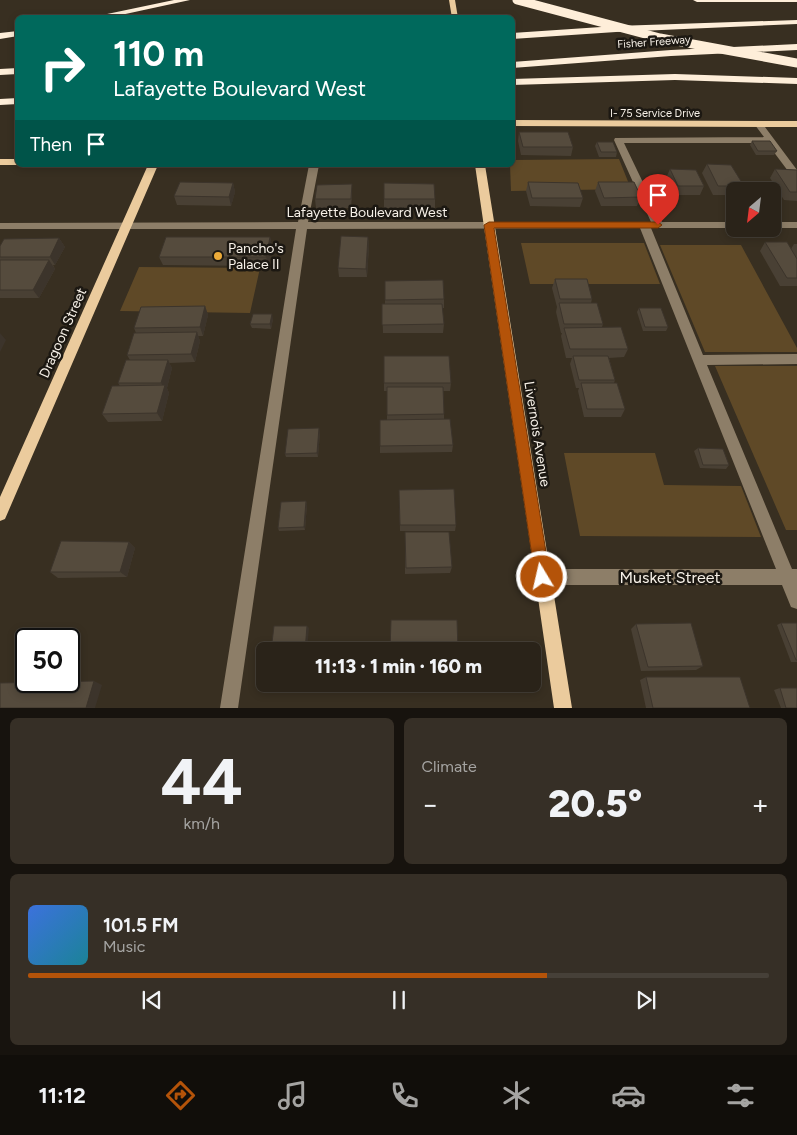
<!DOCTYPE html>
<html lang="en">
<head>
<meta charset="utf-8">
<style>
	body { margin:0; font-family:Figtree,sans-serif; background:#362f26; color:#f1f3f6; height:100vh; display:flex; flex-direction:column; font-size:19px; white-space:nowrap }
	* { box-sizing:border-box; margin:0 }
	p { font-size:16px; color:#a5a4a2 }
	.icon { flex:none; width:28px; height:28px; fill:none; stroke:currentColor; stroke-width:2; stroke-linecap:round; stroke-linejoin:round }
	.map { position:relative; height:708px; overflow:hidden }
	.details { display:flex; flex-direction:column; gap:10px; padding:10px; background:#17130e; flex:1 }
	.details>* { flex:none }
	.guide { position:absolute; left:15px; top:15px; width:500px; height:152px; border-radius:8px; box-shadow:0 2px 8px #0003,0 0 0 1px #464038; background:#00695c; color:#fff; overflow:hidden }
	.needle { width:32px; rotate:208deg }
	.tools { position:absolute; left:726px; top:182px; display:grid; gap:10px }
	.tools a { display:grid; place-items:center; width:55px; height:55px; border-radius:8px; background:#2a2319; box-shadow:0 2px 8px #0003,0 0 0 1px #464038; font-size:25px }
	.speed { position:absolute; left:15px; top:628px; display:flex; gap:10px; font-size:25px; font-weight:700; text-align:center }
	.speed>* { display:grid; place-content:center; width:65px; height:65px; border-radius:50%; background:#2a2319; box-shadow:0 2px 8px #0003,0 0 0 1px #464038; line-height:1 }
	.speed .limit { border:2px solid #111; border-radius:8px; background:#fff; color:#111 }
	.pin { position:absolute; display:grid; place-items:center; width:42px; height:42px; color:#fff; margin:-51px -21px; border-radius:50% 50% 50% 0; rotate:-45deg; box-shadow:0 0 5px #0007 }
	.pin .icon { rotate:45deg }
	.me { position:absolute; width:55px; margin:-28px; rotate:351deg; stroke-linejoin:round; filter:drop-shadow(0 0 4px #0008) }
	.turn { display:flex; align-items:center; gap:18px; height:105px; padding:0 15px; font-size:22px }
	.turn .icon { width:65px; height:65px; stroke-width:2.5 }
	.turn b { display:block; font-size:35px; line-height:42px }
	.then { display:flex; align-items:center; height:48px; padding:0 15px; background:#0003; gap:10px; font-size:19px }
	.big { font-size:38px; font-weight:800; line-height:1.1 }
	.details .tile { flex:1; display:flex; flex-direction:column; justify-content:center; gap:8px; min-width:0; padding:0 18px; border-radius:8px; background:#362f26 }
	.details .dial { align-items:center; gap:0 }
	.dial b { font-size:65px; line-height:1 }
	.song { display:flex; align-items:center; gap:15px }
	.cover { width:60px; height:60px; border-radius:8px; background:linear-gradient(135deg,hsl(220 70% 55%),hsl(190 70% 35%)) }
	.played { height:5px; border-radius:2px; background:linear-gradient(90deg,#b45309 70%,#464038 70%) }
	.keys { display:flex; justify-content:space-around; direction:ltr }
	.heat { display:flex; justify-content:space-between; align-items:center; font-size:28px; direction:ltr }
	.details .tiles { flex:1; display:grid; gap:10px; grid-template-columns:1fr 1fr }
	.tile:last-child { grid-column:span 2 }
	.trip { position:absolute; left:256px; top:642px; width:285px; height:50px; border-radius:8px; background:#2a2319; box-shadow:0 2px 8px #0003,0 0 0 1px #464038; font-weight:800; line-height:50px; text-align:center }
	.tabs { display:flex; height:80px; justify-content:space-around; align-items:center; background:#110e0a; color:#a5a4a2 }
	.tabs .icon { width:35px; height:35px }
	.tabs .active { color:#b45309 }
	.tabs b { font-size:22px; color:#f1f3f6 }
	.map>svg:first-child { display:block }
</style>
</head>
<body>
<div class="map">
<svg width="797" height="708" viewBox="0 0 797 708">
	<rect width="100%" height="100%" fill="#382f21"/>
	<path fill="#5f4927" d="M619 159 631 189 511 191 510 165H512L513 160Z
		M521 243H644L660 284H530Z
		M660 245H741L797 348V352H705Z
		M139 267 260 268 250 313 120 311Z
		M715 366H797V530H786Z
		M564 453H655L664 485 741 486 761 537 580 536Z"/>
	<g fill="none" stroke-linecap="round" stroke-linejoin="round">
		<path fill="#8d7e68" fill-rule="evenodd" d="M756 123H762L797 170V180L794 179 767 143H624L662 222H735V228H651L703 355 797 354V364L707 365 792 569H797V609L791 607 782 585H542L536 583 534 577 536 571 542 569H776L640 228 307 229 238 708H220L296 229H0V223L298 222 309 165H319L308 222H651L614 140 615 138 764 137 755 125Z
			M772 222H797V228H772Z"/>
		<path fill="#ebcb9d" fill-rule="evenodd" d="M449 0H455L458 18H452Z
			M512 120 797 121V127L512 126Z
			M0 159H18V165H0Z
			M148 165H158L5 519 0 521V497Z
			M475 165H485L572 708H554Z"/>
		<path fill="#feeed9" fill-rule="evenodd" d="M174 0H190L107 18H88Z
			M693 0H797V2H697Z
			M797 20V24L616 32 512 39V33L616 26Z
			M18 31V36L0 39V33Z
			M797 44V50L671 56 512 68V62L671 50Z
			M18 68V74L0 75V69Z
			M675 74 797 78V84L675 80 512 85V79Z
			M18 98V104L0 105V99Z"/>
		<path stroke="#feeed9" stroke-width="9" d="M517 0 660 38 797 63"/>
	</g>
	<path fill="#494034" d="M519 132 573 147 571 156 521 155 518 141Z
		M752 141 777 151 774 155H756L750 145Z
		M597 142 617 152 616 157H599L595 146Z
		M707 164 744 186 741 191H735V195H713L702 173Z
		M670 169 704 186 700 195H674L666 178Z
		M775 169 797 170V201L784 200 770 178Z
		M528 182 583 198 580 207 530 206 526 191Z
		M598 182 641 197 637 206H601L595 191Z
		M233 183 235 192 231 206 177 205 174 196Z
		M352 184V193L351 208H316L315 199Z
		M384 199H435V208H384Z
		M270 237 272 246 269 266 163 265 159 257Z
		M368 237 369 246 367 277H339L338 268Z
		M59 238 65 247 55 265H53L55 269 39 298H0V246Z
		M765 242 791 249 794 244H797V286H780L760 251Z
		M555 279 592 299 591 303 603 324 602 327 628 349 624 357 609 358 615 380 614 383 625 409 621 417H584L578 391 579 388H576L570 364 572 358H566L561 336 562 333H561L556 312 557 307 552 288Z
		M385 281 444 299V308H442L444 324 443 333H383L382 304H385Z
		M205 306 208 315 203 336H198L200 341 195 362 169 363 172 368 167 388 169 393 162 421 108 422 102 414 120 386 118 383 130 360 127 355 136 333 134 328Z
		M639 308 668 327 666 331H643L637 312Z
		M273 319 271 329 252 328 250 324Z
		M384 383H451L450 391H443L444 414V419L453 445 452 452 380 453V446L387 420V391H384Z
		M320 432 318 457H286L285 454Z
		M698 448 729 465 726 469 700 468 694 451Z
		M399 490 456 525 455 531H400Z
		M306 501 307 504 305 530 279 531 278 528Z
		M405 532 452 567 450 573 405 574Z
		M129 542 135 548 127 577 58 578 50 572Z
		M781 623H797V662H791L777 625Z
		M636 624 703 666 696 670 641 671 631 629Z
		M646 677 750 708H646L640 680Z
		M780 688 797 708H781L774 690Z"/>
	<path fill="#3c342b" d="M233 183 235 192 231 206 229 197Z
		M270 237 272 246 269 266 266 257Z
		M368 237 369 246 367 277 366 269Z
		M59 238 65 247 55 265 50 257Z
		M49 260 55 269 39 298 33 290Z
		M205 306 208 315 203 336 200 327Z
		M272 314 273 319 271 329 270 324Z
		M197 332 200 341 195 362 191 354Z
		M0 333 6 340 0 352Z
		M168 360 172 368 167 388 169 393 162 421 157 413 164 388 161 383Z
		M319 428 320 432 318 457 317 453Z
		M306 501 307 504 305 530 304 527Z
		M129 542 135 548 127 577 120 572Z
		M307 626 309 628 307 651H305Z
		M94 681 102 685 95 708H86Z"/>
	<path fill="#554b3d" stroke="#3c342b" d="M519 132H568L573 147H523Z
		M752 141H770L777 151H758Z
		M597 142H613L617 152H601Z
		M707 164 731 165 744 186H718Z
		M670 169 696 170 704 186H678Z
		M775 169 797 170V192H790Z
		M180 182 233 183 229 197 174 196Z
		M528 182 578 183 583 198H532Z
		M598 182H634L641 197 604 198Z
		M384 183 434 184 435 199H384Z
		M352 184 351 199H315L317 185Z
		M341 236 368 237 366 269 338 268Z
		M166 237H270L266 257H159Z
		M59 238 50 257H0V246L4 239Z
		M765 242H787L797 259V278H787Z
		M0 260H49L33 290H0Z
		M555 279H587L592 299H560Z
		M443 280 444 299 385 300V281Z
		M559 303H597L603 324H564Z
		M382 304H442L444 324 382 325Z
		M205 306 200 327 134 328 141 307Z
		M639 308H661L668 327H645Z
		M253 314H272L270 324H250Z
		M621 327 628 349H570L564 328Z
		M197 332 191 354 127 355 134 333Z
		M384 356H449L451 383H384Z
		M573 356H608L615 380H579Z
		M126 360H168L161 383H118Z
		M581 383H617L625 409H587Z
		M165 385 157 413 102 414 112 386Z
		M387 387H443L444 414 387 415Z
		M450 419 453 445 380 446V420Z
		M319 428 317 453 285 454 288 429Z
		M698 448 723 449 729 465H703Z
		M454 489 456 525H400L399 490Z
		M306 501 304 527 278 528 281 502Z
		M405 532H449L452 567 406 568Z
		M61 541 129 542 120 572H50Z
		M391 620H457L458 651H390Z
		M691 623 703 666 648 667 636 624Z
		M781 623H797V660H796Z
		M274 626H307L305 651H271Z
		M646 677H740L750 708H653Z
		M94 681 86 708H0V683Z
		M780 688H797V708H786Z"/>
	<path fill="#b45309" stroke="#753606" d="M489 222H658L662 225 658 228H494L550 577 547 582 542 584 537 582 535 577 484 225Z"/>
	<circle fill="#ebaa39" stroke="#1c1812" stroke-width="2" cx="218" cy="256" r="5"/>
	<g text-anchor="middle" dominant-baseline="central" stroke-width="5" stroke-linejoin="round" paint-order="stroke">
		<g font-size="11" fill="#f7f1e8" stroke="#1c1812">
			<text transform="translate(654 42) rotate(-4)">Fisher Freeway</text>
			<text x="655" y="113">I- 75 Service Drive</text>
		</g>
		<g font-size="14" fill="#f7f1e8" stroke="#1c1812">
			<text x="367" y="212">Lafayette Boulevard West</text>
			<text transform="translate(63 333) rotate(-66)">Dragoon Street</text>
			<text transform="translate(537 434) rotate(81)">Livernois Avenue</text>
		</g>
		<g font-size="14" fill="#f7f1e8" stroke="#1c1812" text-anchor="start">
			<text x="228" y="248">Pancho's<tspan x="228" dy="16">Palace II</tspan></text>
		</g>
		<g font-size="16" fill="#f7f1e8" stroke="#1c1812">
			<text x="670" y="577">Musket Street</text>
		</g>
	</g>
</svg>
<div class="tools">
<a><svg class="needle" viewBox="-14 -14 28 28"><path d="M0-13l5 13h-10z" fill="#e53935"/><path d="M0 13l5-13h-10z" fill="#a5a4a2"/></svg></a>
</div>
<div class="speed"><div class="limit">50</div></div>
<div class="pin" style="left:658px;top:225px;background:#d93025"><svg class="icon" aria-label="arrive" viewBox="0 0 24 24"><path d="M6 21V4h12l-3 4 3 4H6"/></svg></div>
<svg class="me" style="left:542px;top:577px" viewBox="-20 -20 40 40"><circle r="17" fill="#b45309" stroke="#fff" stroke-width="3"/><path d="M0-11L8 9 0 5-8 9z" fill="#fff"/></svg>
<div class="trip">11:13 · 1 min · 160 m</div>
<div class="guide">
<div class="turn"><svg class="icon" aria-label="right" viewBox="0 0 24 24"><path d="M7 20v-9h11M14 6l5 5-5 5"/></svg><div><b>110 m</b>Lafayette Boulevard West</div></div>
<div class="then">Then<svg class="icon" aria-label="arrive" viewBox="0 0 24 24"><path d="M6 21V4h12l-3 4 3 4H6"/></svg></div>
</div>
</div>
<section class="details">
<div class="tiles">
<div class="tile dial"><b>44</b><p>km/h</p></div>
<div class="tile"><p>Climate</p>
<div class="heat"><a>−</a><b class="big">20.5°</b><a>+</a></div>
</div>
<div class="tile">
<div class="song"><i class="cover"></i><div><b>101.5 FM</b><p>Music</p></div></div>
<div class="played"></div>
<div class="keys"><svg class="icon" aria-label="previous" viewBox="0 0 24 24"><path d="M18 5L8 12l10 7zM5 5v14"/></svg><svg class="icon" aria-label="pause" viewBox="0 0 24 24"><path d="M8 5v14M16 5v14"/></svg><svg class="icon" aria-label="next" viewBox="0 0 24 24"><path d="M6 5l10 7-10 7zM19 5v14"/></svg></div>
</div>
</div>
</section>
<nav class="tabs">
<b>11:12</b>
<svg class="icon active" aria-label="directions" viewBox="0 0 24 24"><path d="M12 3l9 9-9 9-9-9zM9 14v-3h6M13 9l2 2-2 2"/></svg>
<svg class="icon" aria-label="music" viewBox="0 0 24 24"><path d="M9 18V5l10-2v13"/><circle cx="6" cy="18" r="3"/><circle cx="16" cy="16" r="3"/></svg>
<svg class="icon" aria-label="phone" viewBox="0 0 24 24"><path d="M5 4h4l2 5-3 2q2 4 5 5l2-3 5 2v4C11 20 4 13 5 4z"/></svg>
<svg class="icon" aria-label="climate" viewBox="0 0 24 24"><path d="M12 3v18M4 7l16 10M4 17L20 7"/></svg>
<svg class="icon" aria-label="car" viewBox="0 0 24 24"><path d="M5 17H2v-5l4-1 3-4h7l3 4 3 1v5h-3M9 17h6M6 11h13"/><circle cx="7" cy="17" r="2"/><circle cx="17" cy="17" r="2"/></svg>
<svg class="icon" aria-label="filters" viewBox="0 0 24 24"><path d="M4 7h16M4 17h16"/><circle cx="9" cy="7" r="2"/><circle cx="15" cy="17" r="2"/></svg>
</nav>
</body>
</html>
